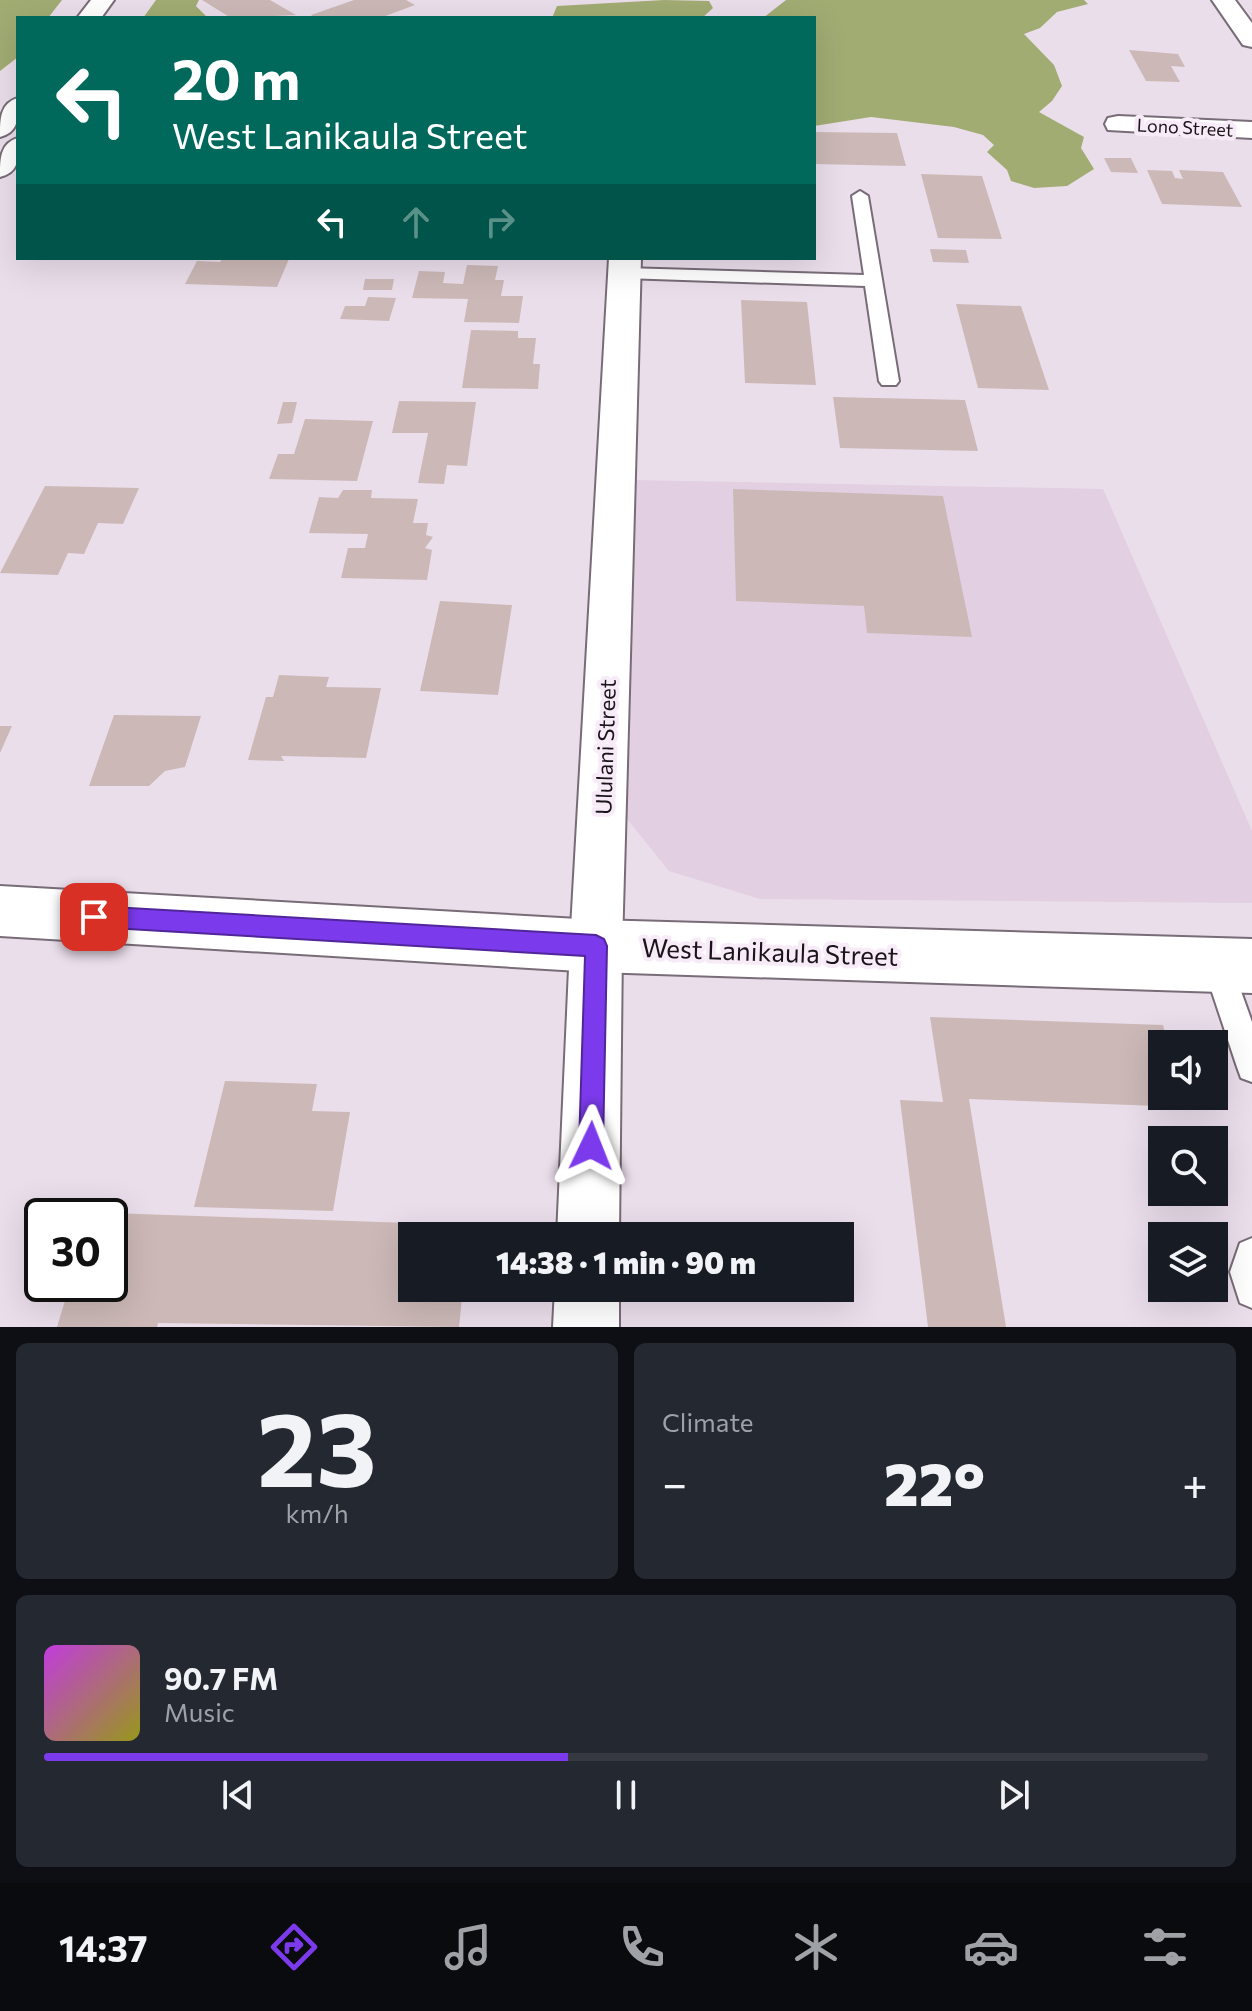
<!DOCTYPE html>
<html lang="en">
<head>
<meta charset="utf-8">
<style>
	body { margin:0; font-family:Commissioner,sans-serif; background:#242831; color:#f1f3f6; height:100vh; display:flex; flex-direction:column; font-size:30px; white-space:nowrap }
	* { box-sizing:border-box; margin:0 }
	p { font-size:26px; color:#9ea1a6 }
	.icon { flex:none; width:44px; height:44px; fill:none; stroke:currentColor; stroke-width:2; stroke-linecap:round; stroke-linejoin:round }
	.map { position:relative; height:1327px; overflow:hidden }
	.drawer { display:flex; flex-direction:column; gap:16px; padding:16px; background:#0d0f14; flex:1 }
	.drawer>* { flex:none }
	.top-card { position:absolute; left:16px; top:16px; width:800px; height:244px; border-radius:0px; box-shadow:0 8px 32px #0002; background:#00695c; color:#fff; overflow:hidden }
	.tools { position:absolute; left:1148px; top:1030px; display:grid; gap:16px }
	.tools a { display:grid; place-items:center; width:80px; height:80px; border-radius:0px; background:#171b24; box-shadow:0 8px 32px #0002; font-size:40px }
	.speed { position:absolute; left:24px; top:1198px; display:flex; gap:16px; font-size:40px; font-weight:700; text-align:center }
	.speed>* { display:grid; place-content:center; width:104px; height:104px; border-radius:50%; background:#171b24; box-shadow:0 8px 32px #0002; line-height:1 }
	.speed .limit { border:4px solid #111; border-radius:12px; background:#fff; color:#111 }
	.pin { position:absolute; display:grid; place-items:center; width:68px; height:68px; color:#fff; margin:-34px; border-radius:16px; box-shadow:0 4px 12px #0006 }
	.me { position:absolute; width:88px; margin:-44px; rotate:2deg; stroke-linejoin:round; filter:drop-shadow(0 0 6px #0008) }
	.turn { display:flex; align-items:center; gap:28px; height:168px; padding:0 24px; font-size:36px }
	.turn .icon { width:104px; height:104px; stroke-width:2.5 }
	.turn b { display:block; font-size:56px; line-height:68px }
	.lanes { display:flex; align-items:center; height:76px; padding:0 24px; background:#0003; justify-content:center; gap:40px; direction:ltr }
	.lanes .off { opacity:.35 }
	.big { font-size:60px; font-weight:800; line-height:1.1 }
	.drawer .widget { flex:1; display:flex; flex-direction:column; justify-content:center; gap:12px; min-width:0; padding:0 28px; border-radius:12px; background:#242831 }
	.drawer .dial { align-items:center; gap:0 }
	.dial b { font-size:104px; line-height:1 }
	.song { display:flex; align-items:center; gap:24px }
	.cover { width:96px; height:96px; border-radius:12px; background:linear-gradient(135deg,hsl(290 70% 55%),hsl(60 70% 35%)) }
	.played { height:8px; border-radius:4px; background:linear-gradient(90deg,#7c3aed 45%,#363941 45%) }
	.keys { display:flex; justify-content:space-around; direction:ltr }
	.heat { display:flex; justify-content:space-between; align-items:center; font-size:44px; direction:ltr }
	.drawer .tiles { flex:1; display:grid; gap:16px; grid-template-columns:1fr 1fr }
	.widget:last-child { grid-column:span 2 }
	.trip { position:absolute; left:398px; top:1222px; width:456px; height:80px; border-radius:0px; background:#171b24; box-shadow:0 8px 32px #0002; font-weight:800; line-height:80px; text-align:center }
	.tabs { display:flex; height:128px; justify-content:space-around; align-items:center; background:#090b0e; color:#9ea1a6 }
	.tabs .icon { width:56px; height:56px }
	.tabs .active { color:#7c3aed }
	.tabs b { font-size:36px; color:#f1f3f6 }
	.map>svg:first-child { display:block }
</style>
</head>
<body>
<div class="map">
<svg width="1252" height="1327" viewBox="0 0 1252 1327">
	<rect width="100%" height="100%" fill="#ebdeeb"/>
	<path fill="#e2cfe1" d="M632 480 1103 489 1252 831V903L760 899 669 871 627 819Z"/>
	<path fill="#a1ac73" d="M0 0H62L48 18H18V57L0 71Z
		M156 0H199L196 6 208 18H143Z
		M664 0 709 1 713 8 702 18H552L557 6Z
		M786 0H1084L1088 4 1057 12 1040 28 1024 34 1054 65 1062 86 1052 101 1039 112 1084 137 1081 148 1094 169 1067 186 1034 188 1011 181 1007 170 987 152 994 145 983 135 954 127 871 117 814 126V18H763Z"/>
	<path fill="#ccb9b7" d="M202 0H270L296 15 231 18Z
		M354 0H406L415 5 380 18H316L311 15Z
		M1129 50 1178 54 1185 67 1171 66 1180 82 1146 81Z
		M814 132 897 133 906 166 814 164Z
		M1104 158H1131L1138 173 1111 172Z
		M1147 170 1172 171 1175 178 1183 179 1179 170 1223 172 1242 207 1162 204Z
		M921 174 982 176 1002 239 938 238Z
		M930 249 966 250 969 263 933 262Z
		M223 258H265L289 259 277 287 185 284 197 261 220 262Z
		M467 265 498 266 495 280H504L501 296H523L519 323 464 322 468 299 412 298 419 271 445 272 443 283 463 284Z
		M365 279H394L392 290H363Z
		M368 297 396 298 389 321 340 319 345 306H365Z
		M741 300 807 302 816 385 745 383Z
		M956 304 1021 306 1049 390 978 388Z
		M471 330 518 331V338H536L533 364H540L538 389 462 388Z
		M833 397 965 400 978 451 840 448Z
		M399 401 476 402 467 466 447 465 444 484 418 483 428 433H392Z
		M283 402H297L292 423 277 424Z
		M305 419 373 421 357 481 269 479 278 454H294Z
		M45 486 139 488 123 524 98 523 84 554 68 553 58 575 0 573Z
		M733 489 943 496 972 637 867 633 864 606 736 601Z
		M343 490H372L371 498 418 499 413 523H428L426 535 433 537 425 548 432 550 427 580 341 578 348 548H365L368 534 309 533 319 497 338 498Z
		M440 601 512 605 498 695 420 691Z
		M279 675 329 677 326 687 381 688 366 758 281 756 284 761 248 760 266 697H273Z
		M114 715 201 716 185 767 165 771 149 786H89Z
		M0 726H12L0 753Z
		M930 1017 1163 1025 1168 1044H1162V1096H1182L1185 1107 969 1099 1006 1327H928L900 1100 943 1102Z
		M225 1081 317 1084 312 1111 350 1112 333 1211 194 1207Z
		M110 1213 469 1225 468 1236H412V1288H463L459 1327 158 1323 157 1327H57L70 1284H110Z"/>
	<g fill="none" stroke-linecap="round" stroke-linejoin="round">
		<defs>
			<path id="service" d="M860 191 868 196 899 381 896 385H882L879 381 865 286 624 278 615 273 624 268 864 275 852 196Z
				M1218 950 1228 955 1252 1022V1082L1241 1078 1237 1067 1203 965 1208 955Z
				M1252 1238V1308L1240 1303 1230 1272 1240 1243Z"/>
			<path id="minor" d="M1118 116 1252 122V138L1108 130 1105 124 1108 118Z
				M609 258H641L622 946 619 1236H557L570 946Z
				M555 1288H619V1327H553Z"/>
			<path id="tertiary" d="M91 0H114L101 18H77Z
				M1212 0H1235L1252 23V47L1243 45Z
				M18 98C18 116 20 132 0 137 0 119 0 103 18 98Z
				M18 138C18 156 21 172 0 177 0 159 0 143 18 138Z
				M0 886 596 920 1252 939V993L596 972 0 936Z"/>
		</defs>
		<use href="#service" stroke="#786c77" stroke-width="4"/>
		<use href="#minor" stroke="#786c77" stroke-width="4"/>
		<use href="#tertiary" stroke="#786c77" stroke-width="4"/>
		<use href="#service" fill="#fff" fill-rule="evenodd"/>
		<use href="#minor" fill="#fff" fill-rule="evenodd"/>
		<use href="#tertiary" fill="#fff" fill-rule="evenodd"/>
	</g>
	<path fill="#7c3aed" stroke="#51269a" stroke-width="2" d="M94 906 596 935 604 939 607 946 603 1146 599 1154 591 1158 582 1154 579 1146 585 956 94 927 86 924 83 917 86 909Z"/>
	<g text-anchor="middle" dominant-baseline="central" stroke-width="8" stroke-linejoin="round" paint-order="stroke">
		<g font-size="18" fill="#191419" stroke="#f8ebf8">
			<text transform="translate(1185 127) rotate(3)">Lono Street</text>
		</g>
		<g font-size="22" fill="#191419" stroke="#f8ebf8">
			<text transform="translate(605 747) rotate(-88)">Ululani Street</text>
		</g>
		<g font-size="26" fill="#191419" stroke="#f8ebf8">
			<text transform="translate(770 951) rotate(2)">West Lanikaula Street</text>
		</g>
	</g>
</svg>
<div class="tools">
<a><svg class="icon" aria-label="sound" viewBox="0 0 24 24"><path d="M4 9h4l5-4v14l-5-4H4zM17 9q2 3 0 6"/></svg></a>
<a><svg class="icon" aria-label="search" viewBox="0 0 24 24"><circle cx="10" cy="10" r="6"/><path d="M15 15l6 6"/></svg></a>
<a><svg class="icon" aria-label="layers" viewBox="0 0 24 24"><path d="M12 4l9 5-9 5-9-5zM3 14l9 5 9-5"/></svg></a>
</div>
<div class="speed"><div class="limit">30</div></div>
<div class="pin" style="left:94px;top:917px;background:#d93025"><svg class="icon" aria-label="arrive" viewBox="0 0 24 24"><path d="M6 21V4h12l-3 4 3 4H6"/></svg></div>
<svg class="me" style="left:591px;top:1146px" viewBox="-20 -20 40 40"><path d="M0-17L14 15 0 8-14 15z" fill="#7c3aed" stroke="#fff" stroke-width="4"/></svg>
<div class="trip">14:38 · 1 min · 90 m</div>
<div class="top-card">
<div class="turn"><svg class="icon" aria-label="left" viewBox="0 0 24 24"><path d="M17 20v-9H6M10 6l-5 5 5 5"/></svg><div><b>20 m</b>West Lanikaula Street</div></div>
<div class="lanes"><svg class="icon" aria-label="left" viewBox="0 0 24 24"><path d="M17 20v-9H6M10 6l-5 5 5 5"/></svg><svg class="icon off" aria-label="ahead" viewBox="0 0 24 24"><path d="M12 20V5M6 11l6-6 6 6"/></svg><svg class="icon off" aria-label="right" viewBox="0 0 24 24"><path d="M7 20v-9h11M14 6l5 5-5 5"/></svg></div>
</div>
</div>
<section class="drawer">
<div class="tiles">
<div class="widget dial"><b>23</b><p>km/h</p></div>
<div class="widget"><p>Climate</p>
<div class="heat"><a>−</a><b class="big">22°</b><a>+</a></div>
</div>
<div class="widget">
<div class="song"><i class="cover"></i><div><b>90.7 FM</b><p>Music</p></div></div>
<div class="played"></div>
<div class="keys"><svg class="icon" aria-label="previous" viewBox="0 0 24 24"><path d="M18 5L8 12l10 7zM5 5v14"/></svg><svg class="icon" aria-label="pause" viewBox="0 0 24 24"><path d="M8 5v14M16 5v14"/></svg><svg class="icon" aria-label="next" viewBox="0 0 24 24"><path d="M6 5l10 7-10 7zM19 5v14"/></svg></div>
</div>
</div>
</section>
<nav class="tabs">
<b>14:37</b>
<svg class="icon active" aria-label="directions" viewBox="0 0 24 24"><path d="M12 3l9 9-9 9-9-9zM9 14v-3h6M13 9l2 2-2 2"/></svg>
<svg class="icon" aria-label="music" viewBox="0 0 24 24"><path d="M9 18V5l10-2v13"/><circle cx="6" cy="18" r="3"/><circle cx="16" cy="16" r="3"/></svg>
<svg class="icon" aria-label="phone" viewBox="0 0 24 24"><path d="M5 4h4l2 5-3 2q2 4 5 5l2-3 5 2v4C11 20 4 13 5 4z"/></svg>
<svg class="icon" aria-label="climate" viewBox="0 0 24 24"><path d="M12 3v18M4 7l16 10M4 17L20 7"/></svg>
<svg class="icon" aria-label="car" viewBox="0 0 24 24"><path d="M5 17H2v-5l4-1 3-4h7l3 4 3 1v5h-3M9 17h6M6 11h13"/><circle cx="7" cy="17" r="2"/><circle cx="17" cy="17" r="2"/></svg>
<svg class="icon" aria-label="filters" viewBox="0 0 24 24"><path d="M4 7h16M4 17h16"/><circle cx="9" cy="7" r="2"/><circle cx="15" cy="17" r="2"/></svg>
</nav>
</body>
</html>
